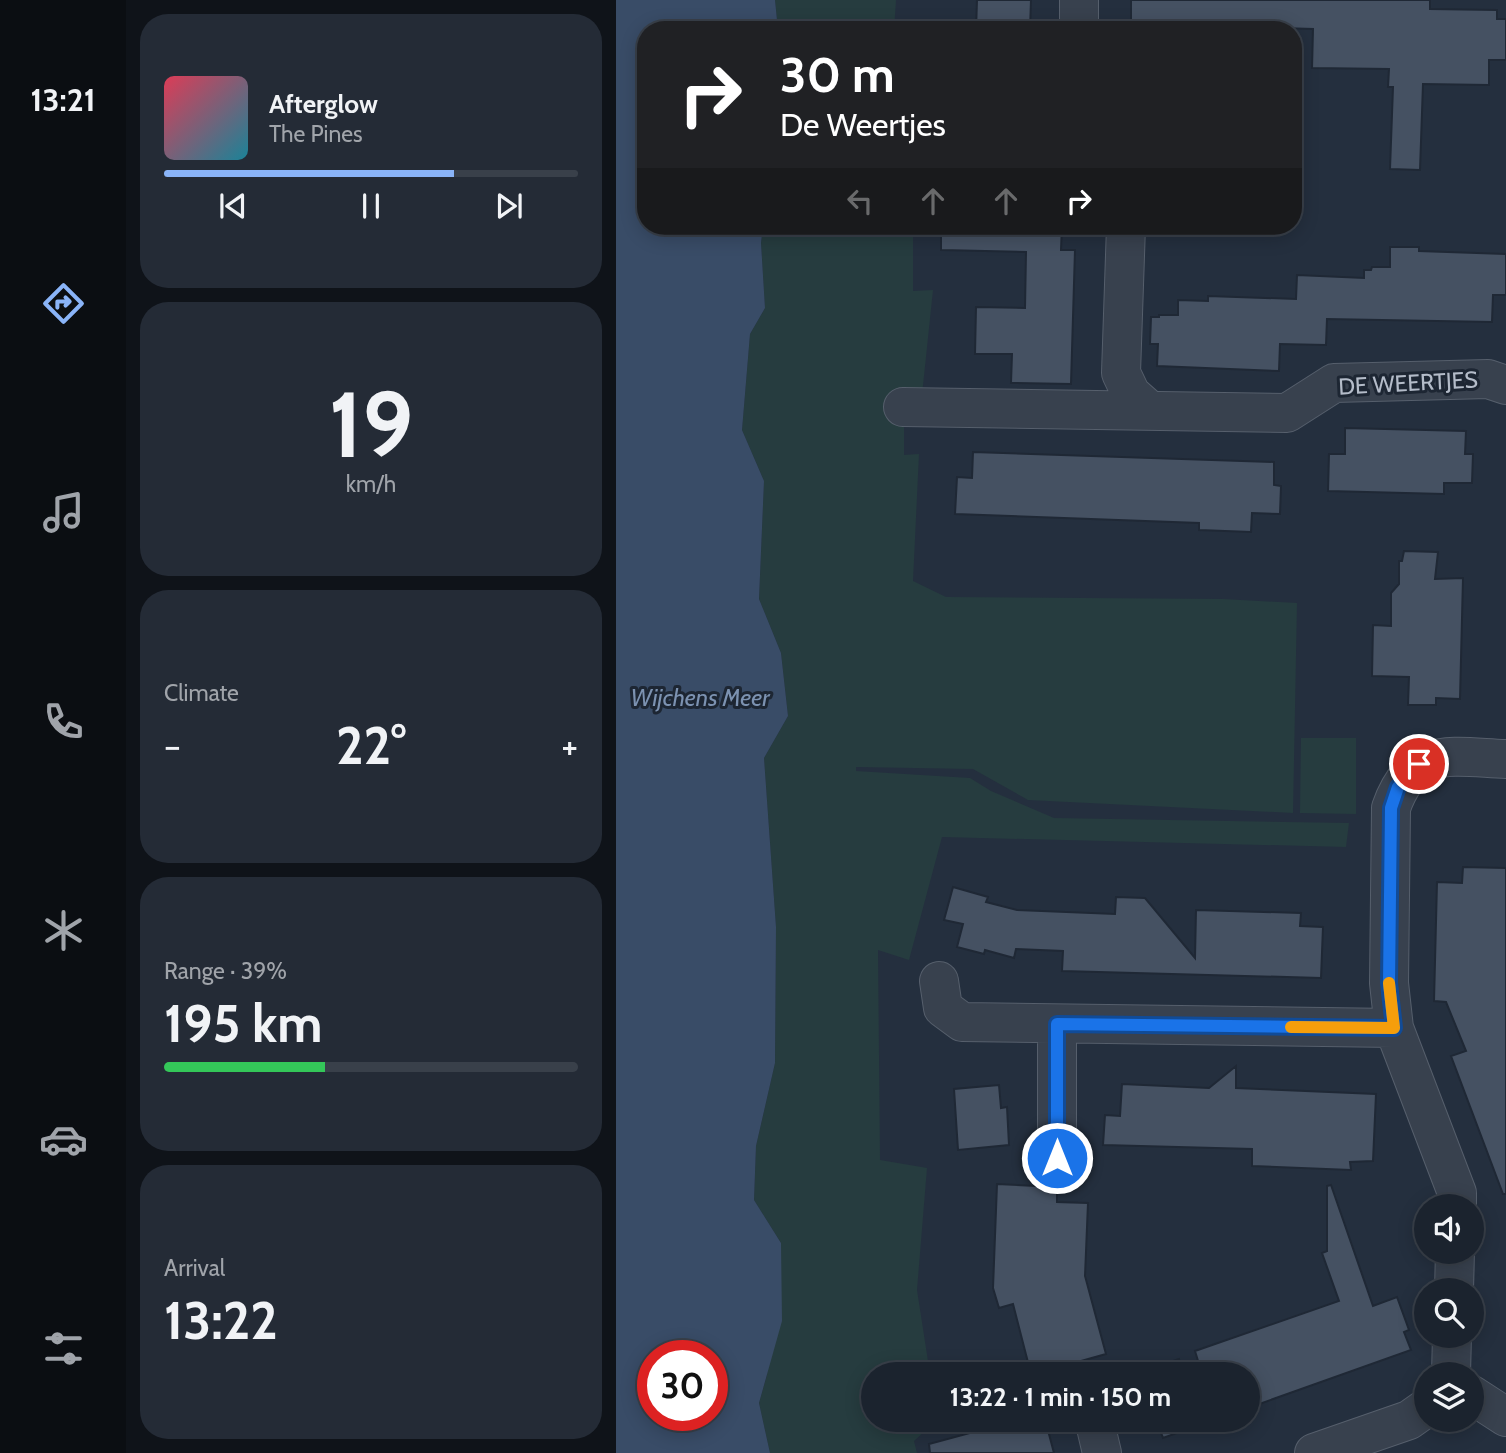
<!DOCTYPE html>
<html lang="en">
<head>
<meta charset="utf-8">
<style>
	body { margin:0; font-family:Cabin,sans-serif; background:#242b36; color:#f1f3f6; height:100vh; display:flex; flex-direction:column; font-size:26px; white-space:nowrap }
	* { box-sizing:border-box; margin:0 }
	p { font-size:23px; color:#a0a4aa }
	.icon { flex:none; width:38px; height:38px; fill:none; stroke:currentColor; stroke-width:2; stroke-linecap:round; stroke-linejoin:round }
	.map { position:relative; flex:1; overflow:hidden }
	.panel { display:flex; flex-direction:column; gap:14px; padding:14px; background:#0f1319; width:490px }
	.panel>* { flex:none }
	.top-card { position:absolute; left:21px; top:21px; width:665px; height:214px; border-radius:28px; box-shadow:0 4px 18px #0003,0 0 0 2px #39404a; background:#202124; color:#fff; overflow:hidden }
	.fabs { position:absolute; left:798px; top:1194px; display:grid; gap:14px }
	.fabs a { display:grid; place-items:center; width:70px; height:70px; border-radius:50%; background:#1b232e; box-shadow:0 4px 18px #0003,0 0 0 2px #39404a; font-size:35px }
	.speed { position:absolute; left:21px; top:1340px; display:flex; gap:14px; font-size:35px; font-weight:700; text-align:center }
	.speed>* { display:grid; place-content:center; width:91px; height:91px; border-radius:50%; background:#1b232e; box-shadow:0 4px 18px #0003,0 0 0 2px #39404a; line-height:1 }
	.speed .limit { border:10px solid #d22; background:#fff; color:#111 }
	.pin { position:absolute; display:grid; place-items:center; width:60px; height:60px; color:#fff; margin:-30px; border:4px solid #fff; border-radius:50%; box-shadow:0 2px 7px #0007 }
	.me { position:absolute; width:77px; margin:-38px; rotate:0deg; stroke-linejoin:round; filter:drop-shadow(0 0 5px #0008) }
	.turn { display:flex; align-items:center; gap:24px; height:147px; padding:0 28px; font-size:32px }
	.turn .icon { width:91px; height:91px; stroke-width:2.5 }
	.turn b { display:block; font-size:49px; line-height:60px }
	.lanes { display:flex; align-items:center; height:66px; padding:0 28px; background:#0003; justify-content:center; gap:35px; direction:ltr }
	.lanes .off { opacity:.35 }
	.big { font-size:52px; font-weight:700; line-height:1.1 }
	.panel .tile { flex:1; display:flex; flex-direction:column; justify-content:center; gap:10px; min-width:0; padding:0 24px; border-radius:28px; background:#242b36 }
	.panel .dial { align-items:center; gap:0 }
	.dial b { font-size:91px; line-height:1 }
	.song { display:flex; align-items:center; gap:21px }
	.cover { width:84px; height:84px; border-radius:10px; background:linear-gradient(135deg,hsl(350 70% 55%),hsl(190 70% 35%)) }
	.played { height:7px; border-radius:4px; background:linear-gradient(90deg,#8ab4f8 70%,#39404a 70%) }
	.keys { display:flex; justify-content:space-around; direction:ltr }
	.heat { display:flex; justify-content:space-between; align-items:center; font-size:38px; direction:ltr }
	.charge { height:10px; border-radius:5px; background:linear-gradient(90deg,#34c759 39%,#39404a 0) }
	.trip { position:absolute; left:245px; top:1362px; width:399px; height:70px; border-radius:35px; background:#1b232e; box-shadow:0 4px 18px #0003,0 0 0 2px #39404a; font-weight:700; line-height:70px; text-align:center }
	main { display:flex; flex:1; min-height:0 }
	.tab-bar { display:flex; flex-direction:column; width:126px; justify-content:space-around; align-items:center; background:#0b0e12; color:#a0a4aa }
	.tab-bar .icon { width:49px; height:49px }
	.tab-bar .on { color:#8ab4f8 }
	.tab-bar b { font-size:32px; color:#f1f3f6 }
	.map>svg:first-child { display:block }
</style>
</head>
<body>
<main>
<nav class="tab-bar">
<b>13:21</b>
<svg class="icon on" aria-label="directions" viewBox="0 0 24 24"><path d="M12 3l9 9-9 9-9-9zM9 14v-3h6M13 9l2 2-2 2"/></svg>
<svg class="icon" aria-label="music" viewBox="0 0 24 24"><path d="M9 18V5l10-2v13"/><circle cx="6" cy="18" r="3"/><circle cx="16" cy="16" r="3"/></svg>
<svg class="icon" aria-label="phone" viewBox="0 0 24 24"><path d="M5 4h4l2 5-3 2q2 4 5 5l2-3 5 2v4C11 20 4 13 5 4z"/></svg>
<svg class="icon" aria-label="climate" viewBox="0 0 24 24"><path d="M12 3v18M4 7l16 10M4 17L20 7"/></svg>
<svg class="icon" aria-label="car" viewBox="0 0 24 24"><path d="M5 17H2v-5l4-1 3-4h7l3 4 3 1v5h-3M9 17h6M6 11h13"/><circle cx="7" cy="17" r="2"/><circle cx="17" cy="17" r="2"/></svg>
<svg class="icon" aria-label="filters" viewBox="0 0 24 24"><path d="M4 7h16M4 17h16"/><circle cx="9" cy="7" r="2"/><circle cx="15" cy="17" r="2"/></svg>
</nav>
<section class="panel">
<div class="tile">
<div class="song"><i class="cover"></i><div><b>Afterglow</b><p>The Pines</p></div></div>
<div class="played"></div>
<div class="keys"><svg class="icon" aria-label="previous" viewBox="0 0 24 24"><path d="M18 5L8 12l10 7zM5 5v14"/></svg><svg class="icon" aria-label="pause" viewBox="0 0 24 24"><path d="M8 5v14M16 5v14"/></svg><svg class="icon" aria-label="next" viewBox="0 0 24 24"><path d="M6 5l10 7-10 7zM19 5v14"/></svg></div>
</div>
<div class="tile dial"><b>19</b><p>km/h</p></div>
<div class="tile"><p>Climate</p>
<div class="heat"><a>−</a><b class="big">22°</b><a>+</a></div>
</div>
<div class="tile"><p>Range · 39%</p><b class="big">195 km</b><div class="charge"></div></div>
<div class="tile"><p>Arrival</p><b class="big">13:22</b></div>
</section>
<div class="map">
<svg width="890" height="1453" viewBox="0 0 890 1453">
	<rect width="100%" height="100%" fill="#242f3e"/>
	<path fill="#263c3f" d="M159 0H280L278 30H162Z
		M147 226H297V291L317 290 306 395 288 425V455L303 454 297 581 330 597 607 599 681 603 677 813 412 800 357 769 240 767V771L354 778 375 791 438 818 733 823 730 847 326 837 293 960 262 950 264 1160 311 1168 301 1290 314 1374H257V1419H322L298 1441 301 1453H154L143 1403 151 1375 165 1243 138 1200 140 1146 159 1063 160 927 148 758 172 716 165 653 143 599 148 481 126 430 134 334 149 308 145 243Z
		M685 738H740V814L684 813Z"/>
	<path fill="#394c67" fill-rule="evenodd" d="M0 0H159L162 30H30V226H147L145 243 149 308 134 334 126 430 148 481 143 599 165 653 172 716 148 758 160 927 159 1063 140 1146 138 1200 165 1243 166 1321 143 1403 154 1453H0ZM37 1356H96V1416H37Z"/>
	<path fill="#455162" stroke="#1f2835" stroke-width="2" d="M361 0H415L414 30H360Z
		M515 0H814V9L881 10V19H890V60H873V85L807 84 804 170 774 169 777 87H772L773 69 696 68 697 29 515 24Z
		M325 226H446L445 250H459L455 384 395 383 396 354H359L360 307 409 308 410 252 325 250Z
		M774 247H803V251L890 254V295H877L876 322 711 319 710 345 664 344 663 371 541 366 542 344H534L535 317H543V315H562V300L592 301V296L680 299 681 275 748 278V270H755L756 267H774Z
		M729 428 850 431 849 454H857L856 483H828V494L712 491 713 454H729Z
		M357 452 658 462V485L665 486 664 514 636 513 635 532 583 530V523L339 514 341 477 356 478Z
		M788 551 822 552 819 579 847 578 844 699 820 698V705H792L793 677 756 676 757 625 775 626V593L783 584V561H786Z
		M847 867 890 868V1194H887L835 1056 850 1051 830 1002 818 1001 821 882 846 883Z
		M337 887 372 897 370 902 401 910 499 914 500 897 529 898 579 958 580 910 685 913 684 926 707 927 705 978 446 971 447 951 400 949 398 958 369 950 368 954 341 947 347 924 328 920Z
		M620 1066V1088L760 1094 757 1161 734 1162 735 1170 636 1166V1149L487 1145 489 1115 504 1116 506 1084 593 1088Z
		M383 1085 385 1108 391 1107 393 1145 342 1150 338 1089Z
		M381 1184 441 1187V1202L472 1203 469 1276 490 1354 451 1365 454 1374H415L397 1304 383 1308 377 1288Z
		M715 1185 757 1306 781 1297 793 1330 788 1332 795 1350 632 1408V1374H586L579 1351 723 1301 706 1253 711 1251V1186Z
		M563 1359 568 1374H524V1372Z
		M406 1419H429L438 1453H314L313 1444Z
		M540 1419H584L586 1424 547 1438Z"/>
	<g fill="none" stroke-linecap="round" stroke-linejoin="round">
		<defs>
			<path id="minor" d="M463 30V0
				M510 226 505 373 515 394 533 410
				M287 407 671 413 718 383 872 379 890 385
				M323 981 327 1008 346 1022 778 1028
				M441 1024V1158
				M841 1206V1193L778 1028 773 983 775 808C797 745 835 757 890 759
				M838 1290 839 1251
				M835 1374 836 1335
				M856 1395 890 1417
				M478 1419 486 1453
				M698 1453 793 1420 810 1408"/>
		</defs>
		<use href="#minor" stroke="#565f6c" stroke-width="40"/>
		<use href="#minor" stroke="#38414e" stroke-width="38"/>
	</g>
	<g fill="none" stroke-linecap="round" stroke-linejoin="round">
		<defs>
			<path id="route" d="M441 1158V1024L778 1028 773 983 775 808 782 787 803 764"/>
		</defs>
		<use href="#route" stroke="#114b97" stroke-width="18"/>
		<use href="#route" stroke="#1a73e8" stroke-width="12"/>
		<path stroke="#f59e0b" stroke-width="12" d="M675 1027 778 1028 773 983"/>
	</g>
	<g text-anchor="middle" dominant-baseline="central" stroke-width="6" stroke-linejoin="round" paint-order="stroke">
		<g font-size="23" fill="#b4bcc9" stroke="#1d2633">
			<text transform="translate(792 383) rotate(-3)">DE WEERTJES</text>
		</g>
		<g font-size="24" font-style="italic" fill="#7c92b1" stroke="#1d2633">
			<text x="84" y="697">Wijchens Meer</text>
		</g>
	</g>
</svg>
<div class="fabs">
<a><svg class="icon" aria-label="sound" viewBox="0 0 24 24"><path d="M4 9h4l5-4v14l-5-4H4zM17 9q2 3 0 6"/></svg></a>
<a><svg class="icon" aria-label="search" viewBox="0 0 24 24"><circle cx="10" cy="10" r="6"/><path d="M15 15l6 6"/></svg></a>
<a><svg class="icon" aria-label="layers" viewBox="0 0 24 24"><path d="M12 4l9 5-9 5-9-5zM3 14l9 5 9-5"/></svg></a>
</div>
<div class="speed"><div class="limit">30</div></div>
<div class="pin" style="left:803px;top:764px;background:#d93025"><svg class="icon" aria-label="arrive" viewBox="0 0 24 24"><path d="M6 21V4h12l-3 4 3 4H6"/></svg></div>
<svg class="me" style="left:441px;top:1158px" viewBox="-20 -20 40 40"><circle r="17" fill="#1a73e8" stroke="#fff" stroke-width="3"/><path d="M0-11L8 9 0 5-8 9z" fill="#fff"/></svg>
<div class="trip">13:22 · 1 min · 150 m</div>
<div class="top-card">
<div class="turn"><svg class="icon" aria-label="right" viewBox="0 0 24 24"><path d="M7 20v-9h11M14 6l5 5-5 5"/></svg><div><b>30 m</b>De Weertjes</div></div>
<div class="lanes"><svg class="icon off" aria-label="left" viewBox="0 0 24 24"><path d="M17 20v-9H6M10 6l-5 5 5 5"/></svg><svg class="icon off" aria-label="ahead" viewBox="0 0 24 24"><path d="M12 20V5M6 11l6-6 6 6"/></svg><svg class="icon off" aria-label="ahead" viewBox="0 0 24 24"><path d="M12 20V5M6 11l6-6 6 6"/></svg><svg class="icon" aria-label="right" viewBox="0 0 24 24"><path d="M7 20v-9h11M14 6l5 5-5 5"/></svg></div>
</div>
</div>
</main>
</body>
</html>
